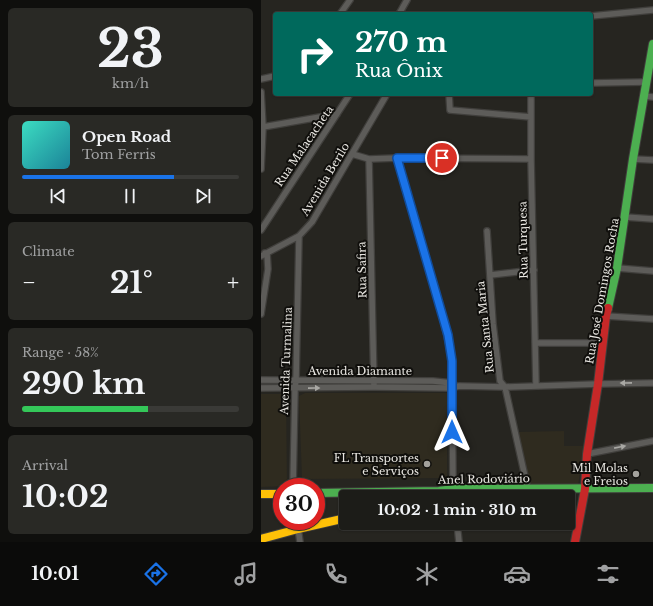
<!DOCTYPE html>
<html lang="en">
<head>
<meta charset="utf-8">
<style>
	body { margin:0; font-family:"Libre Baskerville",serif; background:#292925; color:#f1f3f6; height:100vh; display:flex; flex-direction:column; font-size:15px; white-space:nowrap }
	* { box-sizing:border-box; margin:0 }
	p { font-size:13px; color:#a0a1a2 }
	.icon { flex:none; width:22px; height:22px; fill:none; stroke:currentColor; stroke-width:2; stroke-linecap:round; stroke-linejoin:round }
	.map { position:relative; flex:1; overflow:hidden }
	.drawer { display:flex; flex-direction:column; gap:8px; padding:8px; background:#0f0f0d; width:261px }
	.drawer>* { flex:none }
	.guide { position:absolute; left:12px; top:12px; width:320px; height:84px; border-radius:4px; box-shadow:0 1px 3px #0004,0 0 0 1px #3a3a37; background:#00695c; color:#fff; overflow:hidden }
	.speed { position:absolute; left:12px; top:478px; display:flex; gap:8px; font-size:20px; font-weight:700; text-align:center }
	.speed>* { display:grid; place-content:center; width:52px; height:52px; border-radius:50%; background:#1c1c18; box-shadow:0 1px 3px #0004,0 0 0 1px #3a3a37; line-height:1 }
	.speed .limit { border:6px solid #d22; background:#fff; color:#111 }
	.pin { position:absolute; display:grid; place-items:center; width:34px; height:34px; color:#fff; margin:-17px; border:2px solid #fff; border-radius:50%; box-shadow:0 1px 4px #0007 }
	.me { position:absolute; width:44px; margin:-22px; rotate:0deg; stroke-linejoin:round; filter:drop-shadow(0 0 3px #0008) }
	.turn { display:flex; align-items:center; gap:14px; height:84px; padding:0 16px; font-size:18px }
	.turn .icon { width:52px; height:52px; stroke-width:2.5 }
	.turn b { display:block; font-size:28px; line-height:34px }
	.big { font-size:30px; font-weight:700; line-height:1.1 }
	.drawer .widget { flex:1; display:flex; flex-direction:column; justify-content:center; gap:6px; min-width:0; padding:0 14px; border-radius:6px; background:#292925 }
	.drawer .dial { align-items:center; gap:0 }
	.dial b { font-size:52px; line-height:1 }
	.song { display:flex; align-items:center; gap:12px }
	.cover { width:48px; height:48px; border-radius:6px; background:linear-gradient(135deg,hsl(170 70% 55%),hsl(190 70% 35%)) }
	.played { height:4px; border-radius:2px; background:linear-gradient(90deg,#1a73e8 70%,#3a3a37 70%) }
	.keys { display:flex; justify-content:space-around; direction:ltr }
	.heat { display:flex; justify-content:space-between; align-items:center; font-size:22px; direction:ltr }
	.charge { height:6px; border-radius:3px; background:linear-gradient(90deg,#34c759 58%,#3a3a37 0) }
	.trip { position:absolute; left:78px; top:490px; width:236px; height:40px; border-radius:4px; background:#1c1c18; box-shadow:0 1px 3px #0004,0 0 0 1px #3a3a37; font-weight:700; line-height:40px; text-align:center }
	.dock { display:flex; height:64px; justify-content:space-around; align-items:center; background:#0b0b0a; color:#a0a1a2 }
	.dock .icon { width:28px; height:28px }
	.dock .current { color:#1a73e8 }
	.dock b { font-size:18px; color:#f1f3f6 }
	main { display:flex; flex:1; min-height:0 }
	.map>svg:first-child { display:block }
</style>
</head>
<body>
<main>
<section class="drawer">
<div class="widget dial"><b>23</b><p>km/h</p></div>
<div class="widget">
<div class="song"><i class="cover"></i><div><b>Open Road</b><p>Tom Ferris</p></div></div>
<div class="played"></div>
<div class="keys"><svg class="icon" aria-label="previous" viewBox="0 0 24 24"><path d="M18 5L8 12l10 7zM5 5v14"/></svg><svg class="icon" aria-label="pause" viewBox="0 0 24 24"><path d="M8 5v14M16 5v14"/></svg><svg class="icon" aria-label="next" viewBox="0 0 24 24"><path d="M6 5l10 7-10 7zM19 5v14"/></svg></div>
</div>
<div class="widget"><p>Climate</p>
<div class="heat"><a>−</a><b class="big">21°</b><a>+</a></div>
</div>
<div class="widget"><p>Range · 58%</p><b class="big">290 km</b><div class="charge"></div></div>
<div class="widget"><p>Arrival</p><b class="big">10:02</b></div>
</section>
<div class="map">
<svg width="392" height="542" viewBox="0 0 392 542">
	<rect width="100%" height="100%" fill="#262520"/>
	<path fill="#2f2b1f" d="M44 393H186V478L41 479 38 396Z
		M0 394H25L26 486 0 487Z
		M303 431V446H323L317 486 268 485 257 432Z"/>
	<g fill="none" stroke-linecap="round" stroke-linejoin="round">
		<defs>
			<path id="street" d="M79 14 89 0
				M138 14 146 0
				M330 16 392 10
				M0 79 14 76
				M330 83 385 82
				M0 92 2 127 0 169
				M188 94 189 110 270 117
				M270 94V159L275 386
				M383 96 392 97
				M2 127 76 114
				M91 154 108 159 136 158 270 159
				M136 158C146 194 156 230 167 266 176 297 186 328 191 361L192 489 193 497
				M108 159 113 387
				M372 159 392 160
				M364 217 392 219
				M0 230 89 94
				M226 231 232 324 239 381 244 387 267 490
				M0 256 38 236 51 222 126 94
				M356 268 392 271
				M229 275 273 270
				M0 314 7 269 6 253H4
				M345 316 392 319
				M274 343H342
				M0 380 172 381 191 383 193 384
				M0 388 113 387 191 388 198 386 244 387 337 384 392 383
				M326 454 392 441
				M32 487 34 388 35 381 38 236
				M36 521 39 542
				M196 523 198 542"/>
			<path id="fast" d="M347 308 356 268 372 159 392 44
				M55 493 178 491 192 489 392 488"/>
			<path id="slow" d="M0 494H21
				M0 539 37 529 85 518"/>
			<path id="jam" d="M314 542 324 489 326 454 337 384 345 316 347 308"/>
		</defs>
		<use href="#street" stroke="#403f3c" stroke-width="8"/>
		<use href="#fast" stroke="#403f3c" stroke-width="10"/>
		<use href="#slow" stroke="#403f3c" stroke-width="10"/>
		<use href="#jam" stroke="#403f3c" stroke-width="10"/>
		<use href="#street" stroke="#5d5c59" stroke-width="5.5"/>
		<use href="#fast" stroke="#4caf50" stroke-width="8"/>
		<use href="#slow" stroke="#ffc107" stroke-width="8"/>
		<use href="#jam" stroke="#c62828" stroke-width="8"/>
	</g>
	<defs><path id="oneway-solid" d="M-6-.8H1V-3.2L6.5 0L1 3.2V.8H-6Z"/></defs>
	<g fill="#a9a8a4">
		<use href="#oneway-solid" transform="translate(365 383) rotate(179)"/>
		<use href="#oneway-solid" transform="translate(53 388) rotate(-1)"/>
		<use href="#oneway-solid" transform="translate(359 447) rotate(-11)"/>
	</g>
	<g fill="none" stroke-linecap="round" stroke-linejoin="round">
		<defs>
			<path id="route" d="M181 158H136L187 335 191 361V432"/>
		</defs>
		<use href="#route" stroke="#114b97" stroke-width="10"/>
		<use href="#route" stroke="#1a73e8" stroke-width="7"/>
	</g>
	<g fill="#a4a29d" stroke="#100f0c" stroke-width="1.5">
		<circle cx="166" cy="464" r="4"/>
		<circle cx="375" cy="474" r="4"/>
	</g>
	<g text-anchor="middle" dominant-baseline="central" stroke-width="4" stroke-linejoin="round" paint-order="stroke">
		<g font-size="11" fill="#e8e6e1" stroke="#100f0c">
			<text transform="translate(43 146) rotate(-56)">Rua Malacacheta</text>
			<text transform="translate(64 179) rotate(-59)">Avenida Berilo</text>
			<text transform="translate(262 240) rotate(-91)">Rua Turquesa</text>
			<text transform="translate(101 270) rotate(-91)">Rua Safira</text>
			<text transform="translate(341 291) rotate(-80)">Rua José Domingos Rocha</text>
			<text transform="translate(224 327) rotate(-96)">Rua Santa Maria</text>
			<text transform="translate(25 361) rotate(-88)">Avenida Turmalina</text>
			<text x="99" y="371">Avenida Diamante</text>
			<text transform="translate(223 479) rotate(-1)">Anel Rodoviário</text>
		</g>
		<g font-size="11" fill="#e8e6e1" stroke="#100f0c" text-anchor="end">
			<text x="158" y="458">FL Transportes<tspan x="158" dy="13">e Serviços</tspan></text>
			<text x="367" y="468">Mil Molas<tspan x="367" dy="13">e Freios</tspan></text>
		</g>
	</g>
</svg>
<div class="speed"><div class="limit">30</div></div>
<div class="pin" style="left:181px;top:158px;background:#d93025"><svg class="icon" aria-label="arrive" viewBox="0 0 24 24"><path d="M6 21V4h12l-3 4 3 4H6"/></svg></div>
<svg class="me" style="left:191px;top:432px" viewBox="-20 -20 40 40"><path d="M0-17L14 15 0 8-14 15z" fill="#1a73e8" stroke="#fff" stroke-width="4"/></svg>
<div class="trip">10:02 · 1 min · 310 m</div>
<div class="guide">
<div class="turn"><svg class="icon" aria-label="right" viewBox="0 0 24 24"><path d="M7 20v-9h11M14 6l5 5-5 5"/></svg><div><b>270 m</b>Rua Ônix</div></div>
</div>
</div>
</main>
<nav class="dock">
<b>10:01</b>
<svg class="icon current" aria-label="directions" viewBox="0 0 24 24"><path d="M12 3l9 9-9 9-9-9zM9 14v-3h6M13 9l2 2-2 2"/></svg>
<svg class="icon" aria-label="music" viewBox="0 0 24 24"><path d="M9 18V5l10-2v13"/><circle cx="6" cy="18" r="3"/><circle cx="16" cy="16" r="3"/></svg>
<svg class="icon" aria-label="phone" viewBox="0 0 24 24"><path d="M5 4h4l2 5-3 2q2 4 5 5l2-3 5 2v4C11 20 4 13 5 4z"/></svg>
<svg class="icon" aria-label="climate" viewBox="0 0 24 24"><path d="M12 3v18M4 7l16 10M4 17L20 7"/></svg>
<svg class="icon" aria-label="car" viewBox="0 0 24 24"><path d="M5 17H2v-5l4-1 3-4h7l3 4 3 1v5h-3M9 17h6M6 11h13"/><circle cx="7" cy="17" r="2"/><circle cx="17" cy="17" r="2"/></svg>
<svg class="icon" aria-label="filters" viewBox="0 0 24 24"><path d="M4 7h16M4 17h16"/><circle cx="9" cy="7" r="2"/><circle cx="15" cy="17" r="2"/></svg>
</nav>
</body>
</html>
